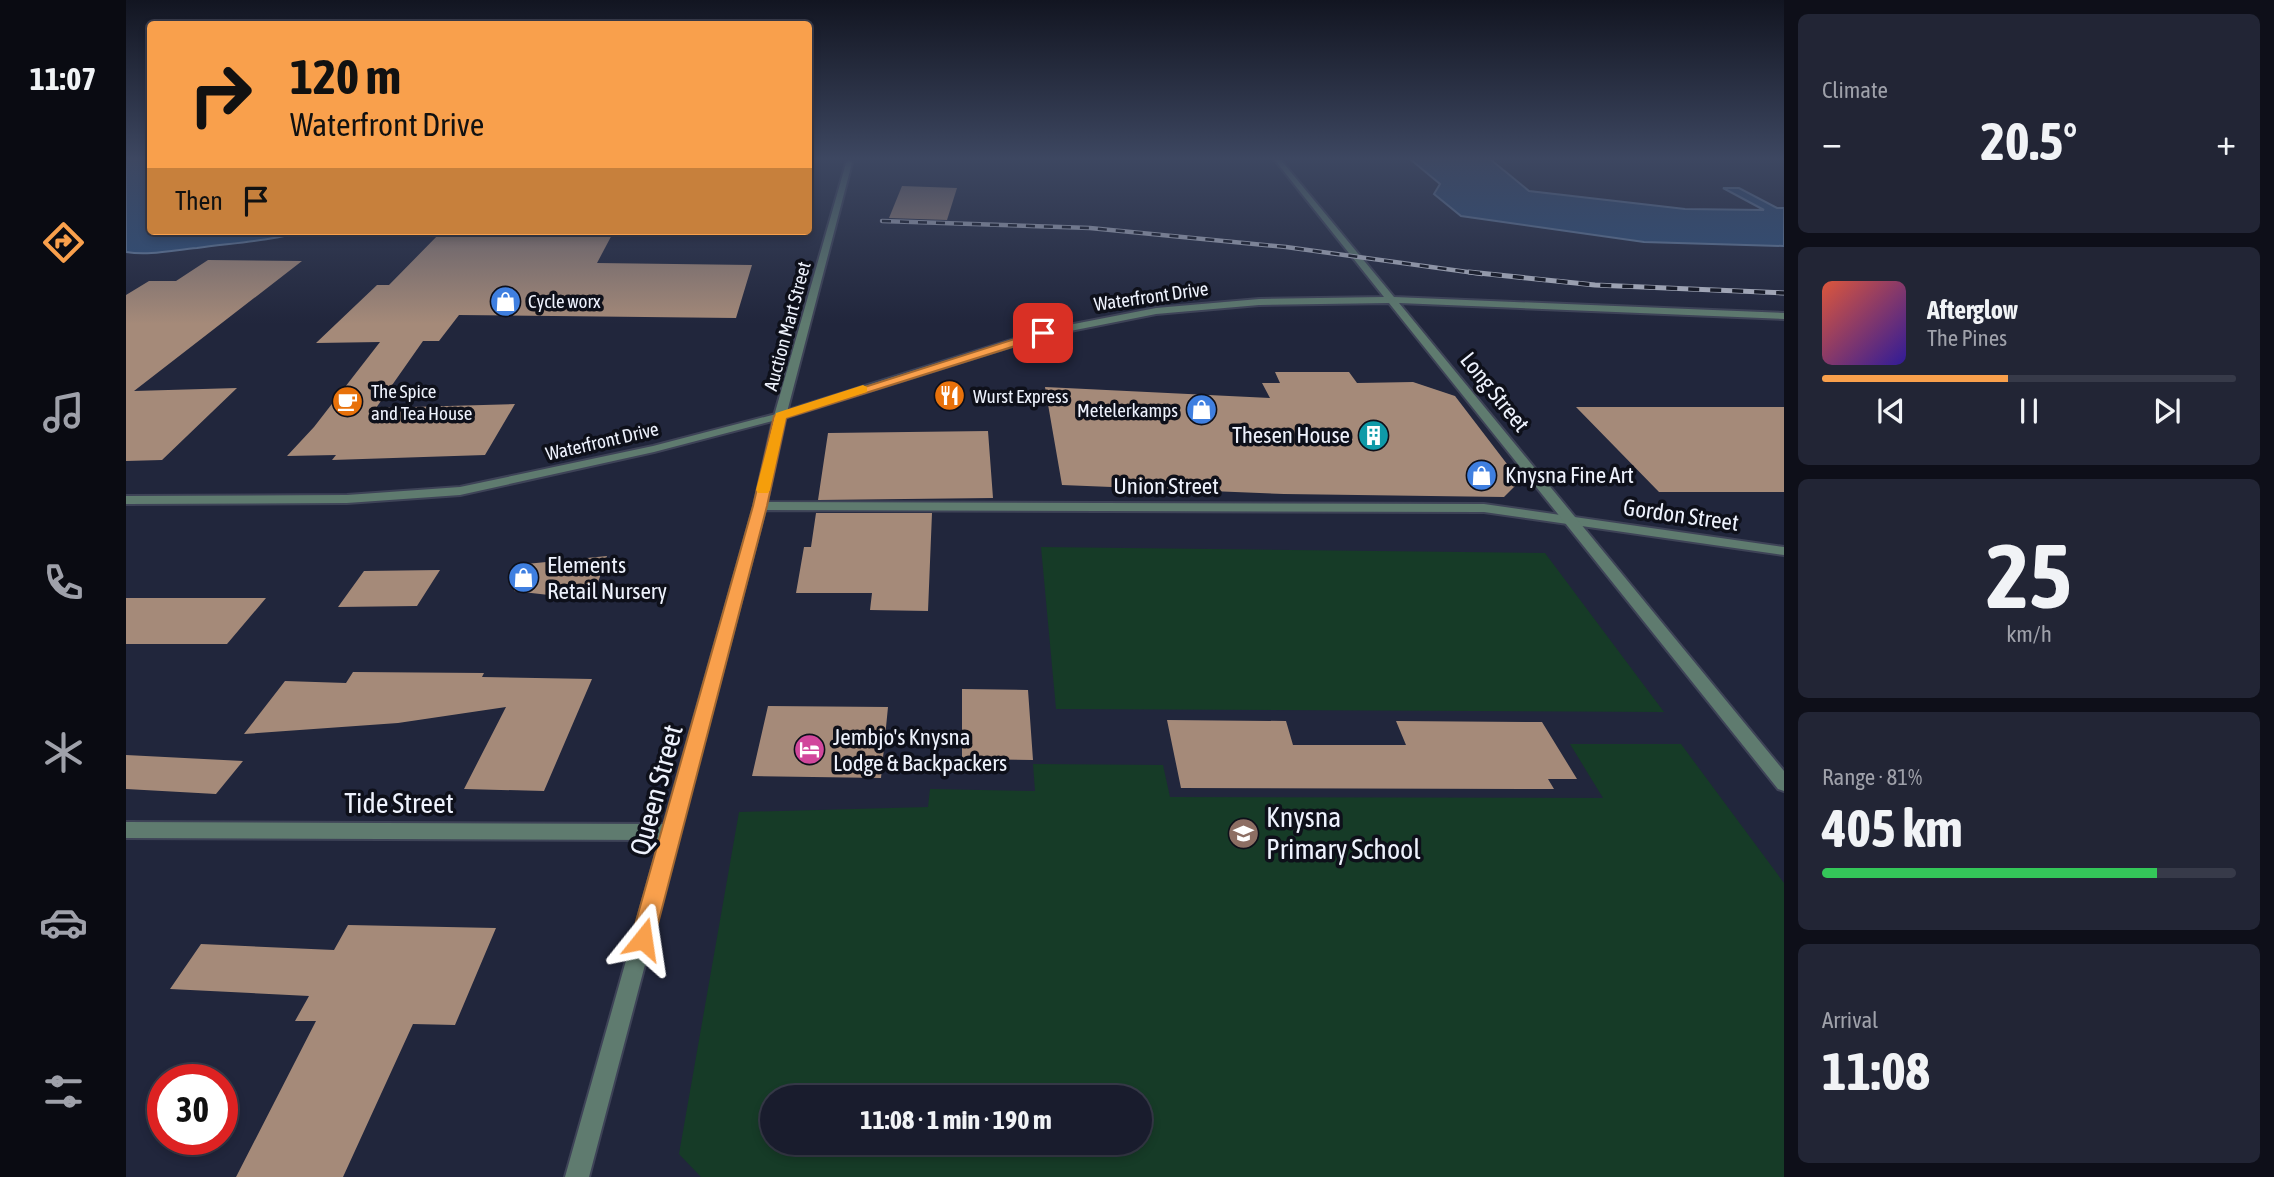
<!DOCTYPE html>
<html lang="en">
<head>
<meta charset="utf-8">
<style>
	body { margin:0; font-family:"Asap Condensed",sans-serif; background:#222535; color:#f1f3f6; height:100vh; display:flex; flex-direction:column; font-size:26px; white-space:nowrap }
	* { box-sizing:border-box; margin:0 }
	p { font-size:23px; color:#9fa1aa }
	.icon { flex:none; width:38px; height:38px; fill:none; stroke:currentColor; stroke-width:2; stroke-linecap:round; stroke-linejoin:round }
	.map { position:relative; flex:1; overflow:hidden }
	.panel { display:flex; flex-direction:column; gap:14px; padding:14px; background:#0e0f19; width:490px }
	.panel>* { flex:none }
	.banner { position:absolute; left:21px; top:21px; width:665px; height:214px; border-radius:7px; box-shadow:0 4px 10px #0003,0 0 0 2px #373a49; background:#f9a04c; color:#111; overflow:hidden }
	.speed { position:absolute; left:21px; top:1064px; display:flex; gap:14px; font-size:35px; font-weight:700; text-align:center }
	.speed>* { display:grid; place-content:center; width:91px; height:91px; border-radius:50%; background:#191c2d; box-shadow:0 4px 10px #0003,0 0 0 2px #373a49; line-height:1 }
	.speed .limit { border:10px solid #d22; background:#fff; color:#111 }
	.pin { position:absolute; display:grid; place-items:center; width:60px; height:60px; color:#fff; margin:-30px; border-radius:14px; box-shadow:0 4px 10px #0006 }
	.me { position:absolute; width:77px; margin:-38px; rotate:15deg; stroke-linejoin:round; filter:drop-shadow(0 0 5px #0008) }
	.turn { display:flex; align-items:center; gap:24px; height:147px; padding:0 28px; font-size:32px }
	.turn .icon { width:91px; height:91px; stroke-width:2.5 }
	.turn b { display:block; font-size:49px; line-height:60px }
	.then { display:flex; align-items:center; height:66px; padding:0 28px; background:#0003; gap:14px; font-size:26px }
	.big { font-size:52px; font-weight:700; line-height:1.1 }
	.panel .card { flex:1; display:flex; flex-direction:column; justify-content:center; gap:10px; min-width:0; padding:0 24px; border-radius:10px; background:#222535 }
	.panel .dial { align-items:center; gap:0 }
	.dial b { font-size:91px; line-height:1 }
	.song { display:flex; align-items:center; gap:21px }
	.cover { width:84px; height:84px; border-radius:10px; background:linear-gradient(135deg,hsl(10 70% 55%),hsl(250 70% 35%)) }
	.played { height:7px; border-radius:4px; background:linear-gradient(90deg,#f9a04c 45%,#373a49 45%) }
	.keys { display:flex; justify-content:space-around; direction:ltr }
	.heat { display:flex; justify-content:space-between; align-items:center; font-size:38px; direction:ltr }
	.charge { height:10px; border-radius:5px; background:linear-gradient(90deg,#34c759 81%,#373a49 0) }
	.trip { position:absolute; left:634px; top:1085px; width:392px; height:70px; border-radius:35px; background:#191c2d; box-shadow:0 4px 10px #0003,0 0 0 2px #373a49; font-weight:700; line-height:70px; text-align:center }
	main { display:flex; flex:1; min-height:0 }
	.tab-bar { display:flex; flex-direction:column; width:126px; justify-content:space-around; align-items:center; background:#0a0b12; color:#9fa1aa }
	.tab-bar .icon { width:49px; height:49px }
	.tab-bar .on { color:#f9a04c }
	.tab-bar b { font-size:32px; color:#f1f3f6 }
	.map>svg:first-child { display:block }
</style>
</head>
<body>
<main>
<nav class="tab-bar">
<b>11:07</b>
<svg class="icon on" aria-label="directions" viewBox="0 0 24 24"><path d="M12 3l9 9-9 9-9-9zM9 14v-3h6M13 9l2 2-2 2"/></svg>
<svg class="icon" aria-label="music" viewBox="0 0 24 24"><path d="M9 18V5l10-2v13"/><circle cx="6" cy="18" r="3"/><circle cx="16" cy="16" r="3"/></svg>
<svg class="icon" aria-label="phone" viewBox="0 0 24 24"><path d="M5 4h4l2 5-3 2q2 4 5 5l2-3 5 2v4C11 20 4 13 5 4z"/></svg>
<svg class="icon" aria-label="climate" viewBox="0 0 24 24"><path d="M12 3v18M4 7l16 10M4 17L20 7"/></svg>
<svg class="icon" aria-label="car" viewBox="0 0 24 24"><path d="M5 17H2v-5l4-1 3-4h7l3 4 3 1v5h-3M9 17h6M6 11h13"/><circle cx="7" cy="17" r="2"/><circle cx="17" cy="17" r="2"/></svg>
<svg class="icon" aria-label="filters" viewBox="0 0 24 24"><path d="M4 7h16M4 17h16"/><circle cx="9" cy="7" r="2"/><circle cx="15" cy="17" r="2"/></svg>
</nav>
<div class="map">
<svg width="1658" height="1177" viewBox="0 0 1658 1177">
	<rect width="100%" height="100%" fill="#21263c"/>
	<path fill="#163b27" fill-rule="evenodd" d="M915 547 1419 553 1538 712 930 709Z
		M1444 744H1555L1658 883V1177H575L553 1154 613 812 802 807 804 789 909 791 907 764 1037 765 1044 797 1477 798ZM1013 1097V1143H646V1097Z"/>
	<path fill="#2d4f7b" stroke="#6780a2" stroke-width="2" d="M0 159H24V231H179C144 241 107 243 71 248 48 250 23 256 0 252Z
		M1284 159H1364L1403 191 1559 209 1638 210 1597 188H1613L1651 208H1658V246L1518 242 1335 216 1308 194 1314 184Z"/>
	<path fill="#a58a79" d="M776 186 831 188 821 220 763 218Z
		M316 231H488L471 263 626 265 610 318 333 315 313 341H297L250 408 389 404 359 455 206 460 210 455 161 456 188 427 254 342 190 343 251 285H263Z
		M82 260 176 261 8 391 111 388 36 460 0 461V295L23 281H50Z
		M1149 372H1223L1231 383 1287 382 1329 396 1394 481 1378 497 1158 494 936 485 919 387 1144 398 1136 383H1154Z
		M1450 407H1658V492H1533Z
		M862 431 867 498 692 500 702 433Z
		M690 513H806L802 611 744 610 746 593H670L678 547H685Z
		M481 556 466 600 388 591 400 564Z
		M314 570 291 606 212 607 238 571Z
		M0 598H140L101 644H0Z
		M227 672 358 673 356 677 466 679 418 791 338 789 380 707 272 723 118 734 159 681 220 683Z
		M836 689 902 690 907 760 836 759Z
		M642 706 762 707 755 778 626 776Z
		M1041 720 1160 721 1167 745H1280L1270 721 1416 722 1451 779H1422L1428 789 1055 788Z
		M0 755 117 761 90 794 0 789Z
		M222 925 370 928 329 1025 287 1024 217 1177H110L190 1021H169L183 996 44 989 75 944 208 950Z"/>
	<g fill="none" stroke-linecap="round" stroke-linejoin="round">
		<defs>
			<path id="minor" d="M723 161 726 163 660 416 641 502 1358 504 1658 547V555L1358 512 639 510 463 1177H439L534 840 0 838V822L538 824 628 506 648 416 720 163Z"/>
			<path id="tertiary" d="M1148 159H1154L1268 297 1658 313V319L1273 303 1658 771V791L1652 789 1263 303 1133 305 1030 314 919 336 658 418 528 452 334 495 221 503 0 504V496L221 495 334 487 527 446 650 414 917 330 1030 308 1133 299 1258 297Z"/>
		</defs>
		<use href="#minor" stroke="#3e4357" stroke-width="4"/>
		<use href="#tertiary" stroke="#3e4357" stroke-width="4"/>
		<use href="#minor" fill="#5f7b6f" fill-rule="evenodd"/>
		<use href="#tertiary" fill="#5f7b6f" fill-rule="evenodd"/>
		<defs>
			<path id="rail-far1" d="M756 221 964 228 1160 247 1356 274"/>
			<path id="rail" d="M1343 272 1469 285 1658 293"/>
		</defs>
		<use href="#rail-far1" stroke="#b8bcca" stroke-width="4.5"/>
		<use href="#rail" stroke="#b8bcca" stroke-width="5"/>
		<use href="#rail-far1" stroke="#0e101a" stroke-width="2.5" stroke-dasharray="9" stroke-linecap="butt"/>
		<use href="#rail" stroke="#0e101a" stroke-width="3.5" stroke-dasharray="11" stroke-linecap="butt"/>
	</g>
	<linearGradient id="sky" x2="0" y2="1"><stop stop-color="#121521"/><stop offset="0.49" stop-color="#3d4761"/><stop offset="1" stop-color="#3d4761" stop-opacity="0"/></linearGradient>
	<rect width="1658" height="324" fill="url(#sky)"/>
	<path fill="#f9a04c" stroke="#a26831" stroke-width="2" d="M917 330 922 333 921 336 660 418 641 506 528 939 525 946 517 949 509 946 505 939 627 506 648 416Z"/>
	<path fill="#f59e0b" d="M737 385 741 387V392L660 418 644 490 642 493H632L630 490 650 413Z"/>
	<defs>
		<symbol id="shop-disc" viewBox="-11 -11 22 22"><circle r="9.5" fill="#3f7fe0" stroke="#0e101a"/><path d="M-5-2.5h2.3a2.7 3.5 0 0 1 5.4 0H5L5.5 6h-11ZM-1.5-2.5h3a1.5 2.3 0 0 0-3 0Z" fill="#fff"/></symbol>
		<symbol id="restaurant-disc" viewBox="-11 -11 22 22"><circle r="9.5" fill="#e8710a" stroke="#0e101a"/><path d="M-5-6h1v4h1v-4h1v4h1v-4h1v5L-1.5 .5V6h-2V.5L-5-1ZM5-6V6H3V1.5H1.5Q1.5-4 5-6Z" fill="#fff"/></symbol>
		<symbol id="cafe-disc" viewBox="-11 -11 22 22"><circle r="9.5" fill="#e8710a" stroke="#0e101a"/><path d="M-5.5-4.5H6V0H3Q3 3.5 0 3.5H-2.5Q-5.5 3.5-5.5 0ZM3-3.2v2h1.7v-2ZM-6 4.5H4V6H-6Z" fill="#fff"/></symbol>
		<symbol id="building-disc" viewBox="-11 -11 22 22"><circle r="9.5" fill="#0f9aa8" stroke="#0e101a"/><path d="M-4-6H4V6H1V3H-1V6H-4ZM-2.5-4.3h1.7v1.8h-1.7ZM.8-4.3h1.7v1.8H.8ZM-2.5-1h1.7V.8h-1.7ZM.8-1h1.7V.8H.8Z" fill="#fff"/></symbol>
		<symbol id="hotel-disc" viewBox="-11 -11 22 22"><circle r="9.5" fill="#d1479c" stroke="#0e101a"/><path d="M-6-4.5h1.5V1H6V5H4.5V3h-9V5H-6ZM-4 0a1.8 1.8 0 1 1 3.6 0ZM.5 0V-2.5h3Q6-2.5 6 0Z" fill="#fff"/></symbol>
		<symbol id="school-disc" viewBox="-11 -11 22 22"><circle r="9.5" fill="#8d6e63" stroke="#0e101a"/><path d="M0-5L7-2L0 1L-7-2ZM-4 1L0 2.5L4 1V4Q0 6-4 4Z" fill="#fff"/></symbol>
	</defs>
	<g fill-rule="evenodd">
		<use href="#shop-disc" x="362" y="284" width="35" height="35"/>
		<use href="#restaurant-disc" x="806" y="378" width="35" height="35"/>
		<use href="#cafe-disc" x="204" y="384" width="35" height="35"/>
		<use href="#shop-disc" x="1058" y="392" width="35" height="35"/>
		<use href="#building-disc" x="1230" y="418" width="35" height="35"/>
		<use href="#shop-disc" x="1338" y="458" width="35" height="35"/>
		<use href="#shop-disc" x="380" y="560" width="35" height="35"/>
		<use href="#hotel-disc" x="666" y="732" width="35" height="35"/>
		<use href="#school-disc" x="1100" y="816" width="35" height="35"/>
	</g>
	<g text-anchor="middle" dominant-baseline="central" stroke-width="7" stroke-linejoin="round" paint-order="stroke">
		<g font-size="19" fill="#eef2fd" stroke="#0e101a">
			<text transform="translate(1025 296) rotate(-8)">Waterfront Drive</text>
			<text transform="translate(661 326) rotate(-75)">Auction Mart Street</text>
			<text transform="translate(476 441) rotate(-13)">Waterfront Drive</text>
		</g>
		<g font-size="19" fill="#eef2fd" stroke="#0e101a" text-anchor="start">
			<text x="402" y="301">Cycle worx</text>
			<text x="245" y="391">The Spice<tspan x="245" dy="22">and Tea House</tspan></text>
			<text x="847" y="396">Wurst Express</text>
			<text x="1052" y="410" text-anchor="end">Metelerkamps</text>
		</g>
		<g font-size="23" fill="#eef2fd" stroke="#0e101a">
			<text transform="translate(1369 392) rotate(51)">Long Street</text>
			<text x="1040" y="486">Union Street</text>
			<text transform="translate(1555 515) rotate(8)">Gordon Street</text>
		</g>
		<g font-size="23" fill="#eef2fd" stroke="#0e101a" text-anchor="start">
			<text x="1224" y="435" text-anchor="end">Thesen House</text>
			<text x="1379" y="475">Knysna Fine Art</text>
			<text x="421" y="565">Elements<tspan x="421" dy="26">Retail Nursery</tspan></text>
			<text x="707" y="737">Jembjo's Knysna<tspan x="707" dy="26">Lodge &amp; Backpackers</tspan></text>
		</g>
		<g font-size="28" fill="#eef2fd" stroke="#0e101a">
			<text transform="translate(530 790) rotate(-75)">Queen Street</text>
			<text x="273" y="803">Tide Street</text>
		</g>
		<g font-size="28" fill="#eef2fd" stroke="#0e101a" text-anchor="start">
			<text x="1140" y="817">Knysna<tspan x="1140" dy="32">Primary School</tspan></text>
		</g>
	</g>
</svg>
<div class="speed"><div class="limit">30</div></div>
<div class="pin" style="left:917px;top:333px;background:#d93025"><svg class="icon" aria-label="arrive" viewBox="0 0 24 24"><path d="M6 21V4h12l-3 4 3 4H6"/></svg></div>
<svg class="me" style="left:517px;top:939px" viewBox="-20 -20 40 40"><path d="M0-17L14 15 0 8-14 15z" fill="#f9a04c" stroke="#fff" stroke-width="4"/></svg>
<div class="trip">11:08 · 1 min · 190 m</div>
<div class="banner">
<div class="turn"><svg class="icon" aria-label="right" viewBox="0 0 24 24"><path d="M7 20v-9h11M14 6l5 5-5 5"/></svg><div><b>120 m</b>Waterfront Drive</div></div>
<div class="then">Then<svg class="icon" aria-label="arrive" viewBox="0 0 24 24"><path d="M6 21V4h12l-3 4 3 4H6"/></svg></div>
</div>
</div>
<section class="panel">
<div class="card"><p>Climate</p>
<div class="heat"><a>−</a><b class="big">20.5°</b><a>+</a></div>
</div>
<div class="card">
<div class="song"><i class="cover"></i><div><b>Afterglow</b><p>The Pines</p></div></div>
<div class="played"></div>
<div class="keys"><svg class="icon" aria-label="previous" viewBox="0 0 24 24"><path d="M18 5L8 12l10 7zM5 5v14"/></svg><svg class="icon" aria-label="pause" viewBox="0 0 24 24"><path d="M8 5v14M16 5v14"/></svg><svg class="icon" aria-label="next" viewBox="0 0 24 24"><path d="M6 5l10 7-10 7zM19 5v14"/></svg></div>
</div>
<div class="card dial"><b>25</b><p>km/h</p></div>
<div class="card"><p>Range · 81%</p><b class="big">405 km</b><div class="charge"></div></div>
<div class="card"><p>Arrival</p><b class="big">11:08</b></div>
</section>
</main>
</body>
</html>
